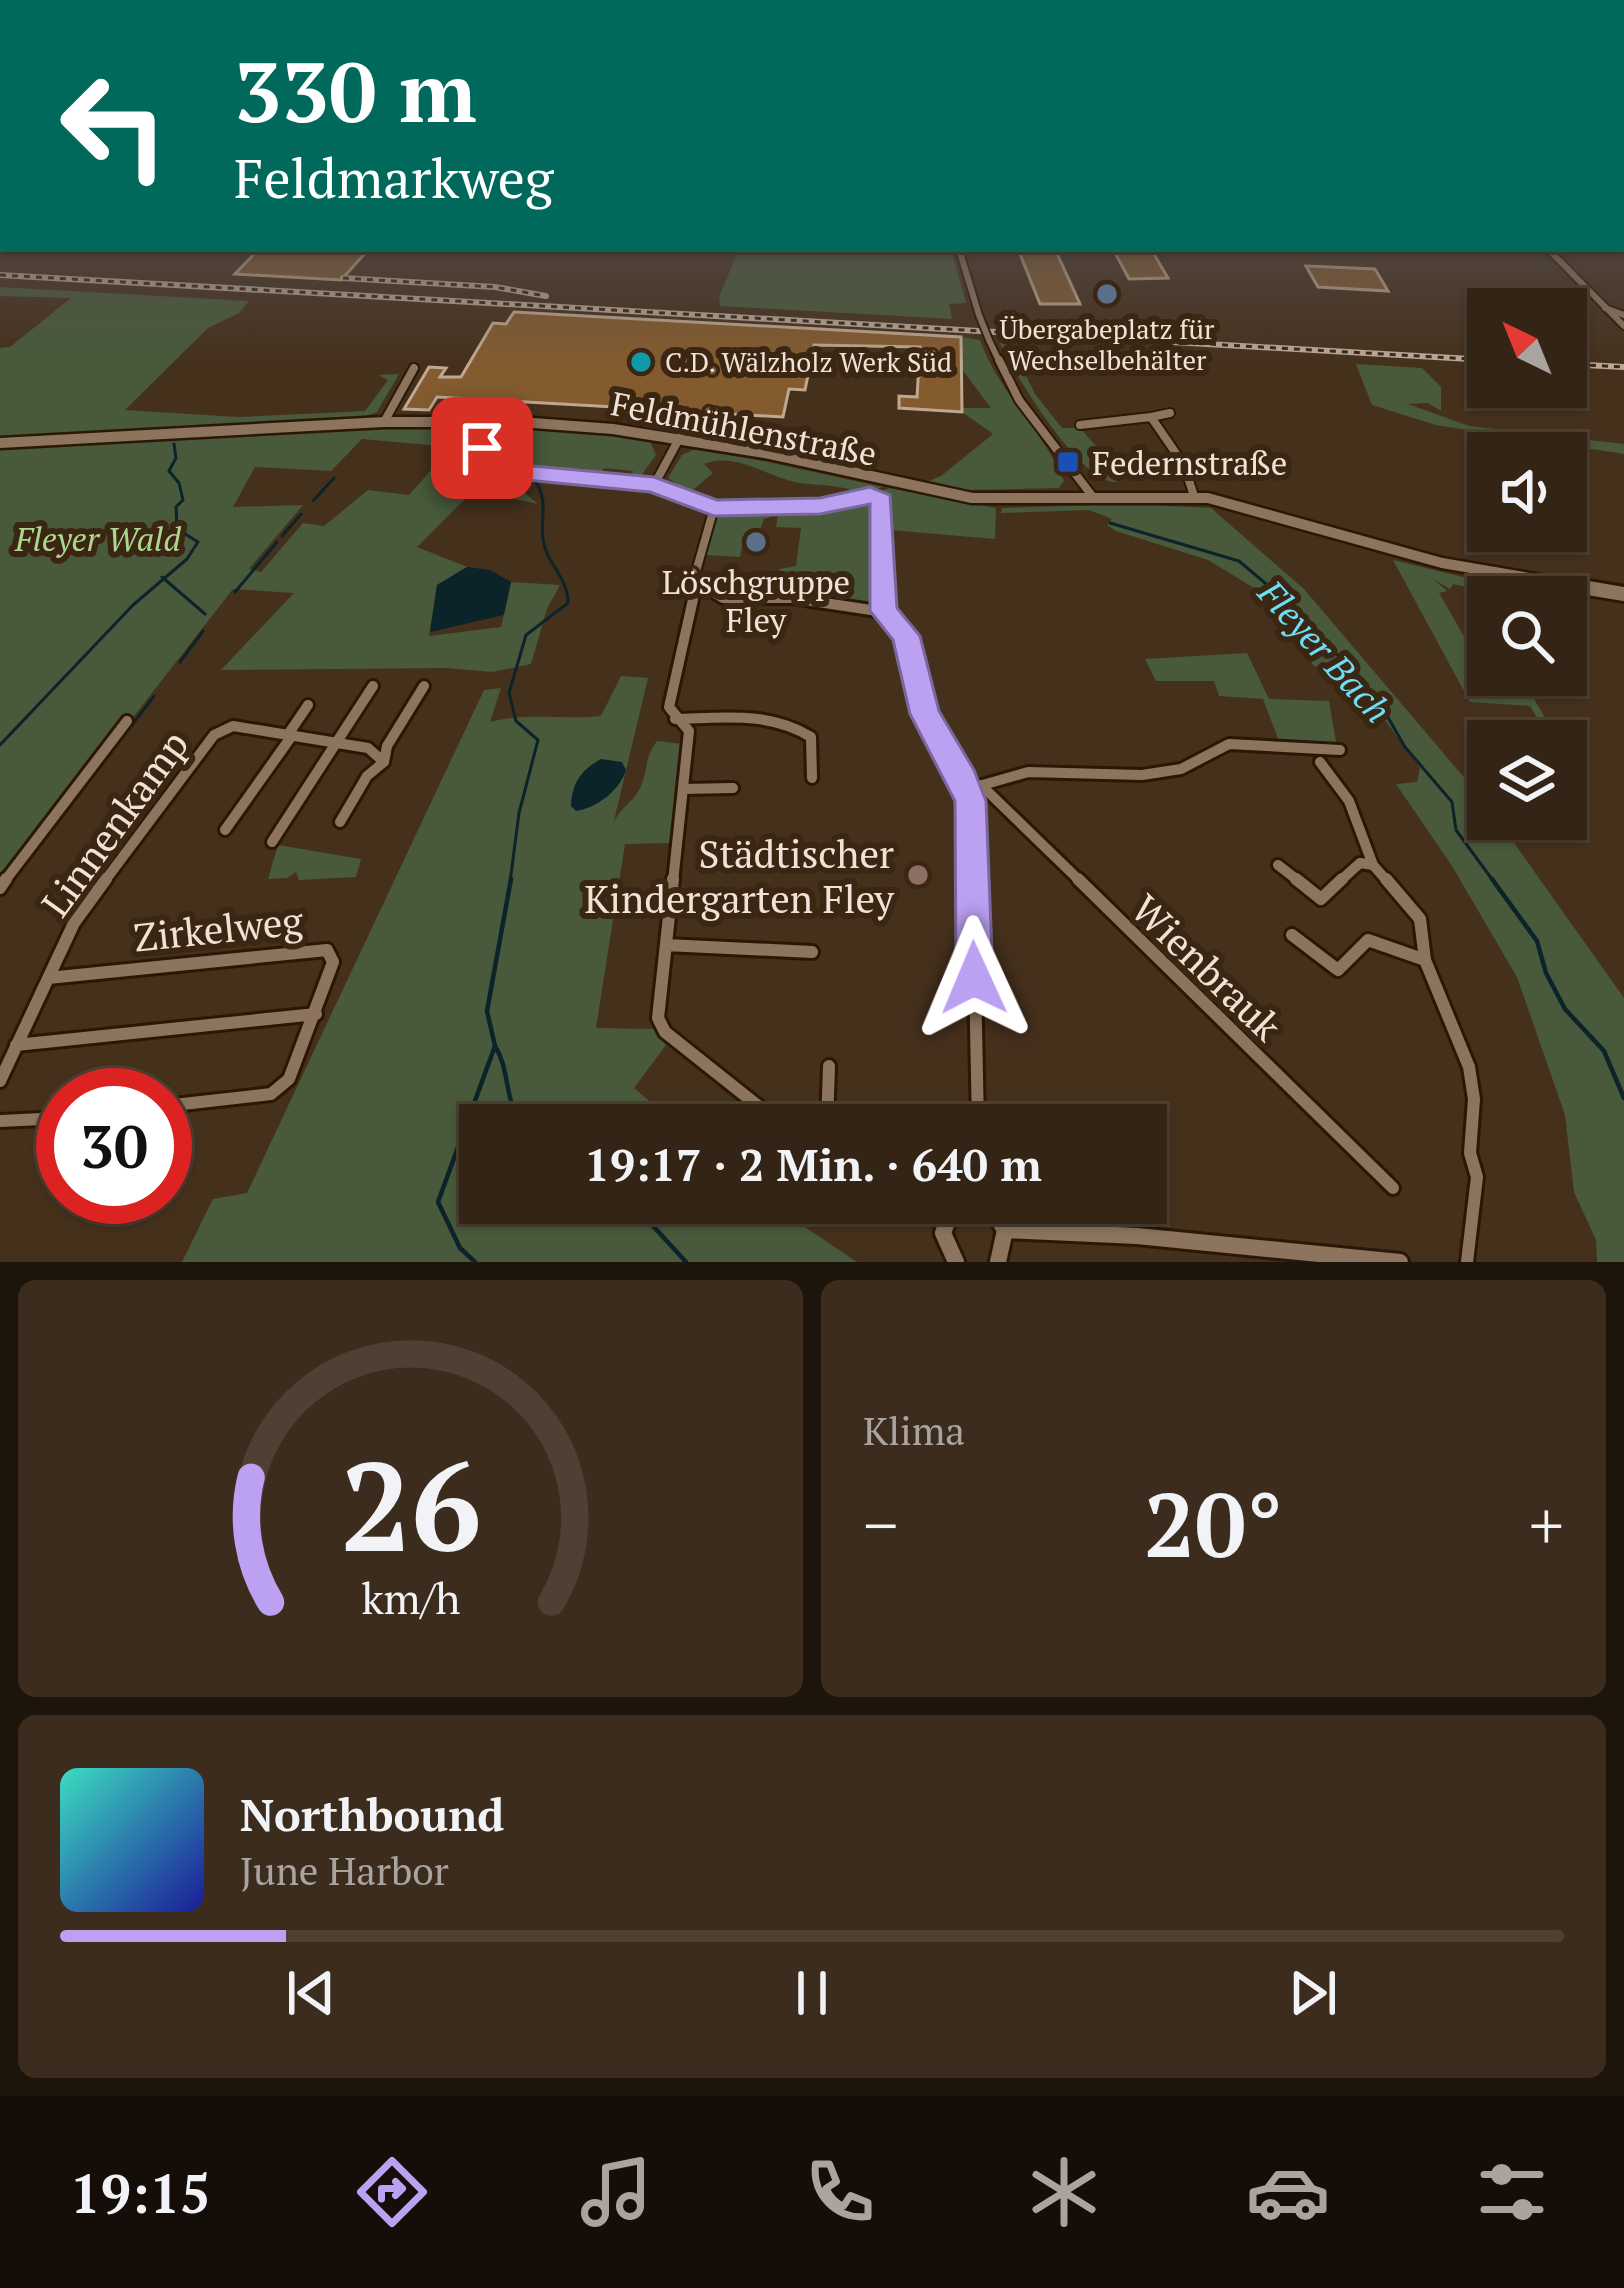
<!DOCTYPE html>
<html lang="de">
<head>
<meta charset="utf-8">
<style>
	body { margin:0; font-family:"PT Serif",serif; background:#3c2c1e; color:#f1f3f6; height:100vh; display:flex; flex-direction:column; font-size:45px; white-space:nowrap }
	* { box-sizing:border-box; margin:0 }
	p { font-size:39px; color:#a9a4a0 }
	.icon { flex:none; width:66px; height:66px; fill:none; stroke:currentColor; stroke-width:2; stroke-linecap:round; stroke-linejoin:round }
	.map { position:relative; height:1262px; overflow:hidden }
	.side { display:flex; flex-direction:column; gap:18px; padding:18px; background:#1d140c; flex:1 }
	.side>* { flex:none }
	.guide { position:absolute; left:0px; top:0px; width:1626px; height:252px; box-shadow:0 3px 9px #0004,0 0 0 3px #4e4134; background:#00695c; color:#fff; overflow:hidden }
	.needle { width:78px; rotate:317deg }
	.tools { position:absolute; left:1467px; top:288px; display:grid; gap:24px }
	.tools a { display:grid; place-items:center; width:120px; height:120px; border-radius:0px; background:#342415; box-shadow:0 3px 9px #0004,0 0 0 3px #4e4134; font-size:60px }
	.speed { position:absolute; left:36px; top:1068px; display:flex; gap:24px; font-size:60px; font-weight:700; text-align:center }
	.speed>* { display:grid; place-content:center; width:156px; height:156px; border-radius:50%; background:#342415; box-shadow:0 3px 9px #0004,0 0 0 3px #4e4134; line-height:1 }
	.speed .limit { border:18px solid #d22; background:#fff; color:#111 }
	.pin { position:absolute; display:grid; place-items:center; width:102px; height:102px; color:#fff; margin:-51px; border-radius:24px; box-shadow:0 6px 18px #0006 }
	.me { position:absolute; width:132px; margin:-66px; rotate:359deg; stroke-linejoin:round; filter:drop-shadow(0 0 9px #0008) }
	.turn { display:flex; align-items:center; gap:42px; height:252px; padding:0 36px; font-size:54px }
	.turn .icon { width:156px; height:156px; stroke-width:2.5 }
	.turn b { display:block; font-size:84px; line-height:102px }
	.big { font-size:90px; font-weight:600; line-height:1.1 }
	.side .widget { flex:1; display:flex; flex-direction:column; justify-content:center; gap:18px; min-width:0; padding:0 42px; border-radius:18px; background:#3c2c1e }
	.side .dial { align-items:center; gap:0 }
	.dial svg { height:312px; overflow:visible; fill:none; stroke:#4e4134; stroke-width:7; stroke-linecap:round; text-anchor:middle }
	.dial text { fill:#f1f3f6; stroke:none }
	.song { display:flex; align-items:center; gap:36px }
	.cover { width:144px; height:144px; border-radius:18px; background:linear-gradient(135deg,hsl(170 70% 55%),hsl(240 70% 35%)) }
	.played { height:12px; border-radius:6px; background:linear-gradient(90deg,#bca0f2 15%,#4e4134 15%) }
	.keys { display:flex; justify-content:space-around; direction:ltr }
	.heat { display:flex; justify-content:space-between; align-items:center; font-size:66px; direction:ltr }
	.side .tiles { flex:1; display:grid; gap:18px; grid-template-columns:1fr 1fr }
	.widget:last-child { grid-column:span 2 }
	.trip { position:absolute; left:459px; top:1104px; width:708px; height:120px; border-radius:0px; background:#342415; box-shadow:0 3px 9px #0004,0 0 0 3px #4e4134; font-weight:600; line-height:120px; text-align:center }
	.tabs { display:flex; height:192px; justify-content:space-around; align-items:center; background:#150e08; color:#a9a4a0 }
	.tabs .icon { width:84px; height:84px }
	.tabs .selected { color:#bca0f2 }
	.tabs b { font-size:54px; color:#f1f3f6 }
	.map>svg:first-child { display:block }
</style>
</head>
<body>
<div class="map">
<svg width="1624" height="1262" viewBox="0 0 1624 1262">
	<rect width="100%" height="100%" fill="#45301c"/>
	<path fill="#485a3b" d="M739 249H951L966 303 949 304 952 319 720 306 719 297Z
		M0 287 249 301 239 313 208 328 125 410 238 417 365 411 388 380 378 375 399 374 377 412 361 418 0 438V348L10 347 71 298 0 296Z
		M961 337 980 340C999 393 1043 430 1064 481L1059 488 967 490 921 484 941 476 993 434 962 412V408H991L961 368Z
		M999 341H1009L1035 394 1062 428H1080L1109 461 1117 482C1081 485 1014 374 999 341Z
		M1356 364 1422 368 1441 387V411L1428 403 1408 404 1469 426 1624 444V454L1436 425 1372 405Z
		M474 422 472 429 517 427 649 439 656 455 640 477 632 476 633 471 604 468 599 477C548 474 500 478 471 430L451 447 362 439 331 471 255 467 233 507 303 505 249 569 261 572 303 523 324 526 368 490 409 495 449 450 482 457 538 504 474 490 417 547 467 567 437 585 429 636 501 627 511 582 560 585 547 609 531 664 492 672 446 668 221 670 294 593 233 589 0 888V443Z
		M699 447 883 487 851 496 849 489C832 485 816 485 800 483 769 478 736 451 704 464L713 473 689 493 668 478 682 455Z
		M889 488 996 508 995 539 890 530 889 500 879 492Z
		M870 498 880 508 878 606 797 593 779 569 796 566 801 528 776 527 778 514Z
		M1130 504 1211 508 1304 589 1485 802 1488 819H1497L1624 998V1262H1597L1596 1240 1574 1192 1565 1115 1517 977 1452 866 1396 784 1417 782 1420 768 1358 683 1313 665 1278 606 1264 594 1208 560 1116 531 1107 525 1112 519 1089 510 1001 513 1002 508Z
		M732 510 765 512 770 517 764 519 759 533 745 532 740 557 705 555 717 518Z
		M1393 560 1508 588V596L1453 584 1450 589 1433 579 1447 591 1439 593 1485 673 1525 684 1559 741H1551L1530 706 1470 702Z
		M1247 653 1269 699 1329 701 1337 747 1279 741 1263 699 1219 696 1214 681H1156L1145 659Z
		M621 676 648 678 613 825C619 807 634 803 641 786 648 769 645 756 657 741L683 744 669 843 625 844 596 1028 654 1029 666 1045 634 1088 677 1125H480V1203H769L857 1262H182L213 1199 247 1193 484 690 501 688 490 722C526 712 564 720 601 716Z
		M278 845 361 859 356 877 299 880 296 872 287 878 268 879Z"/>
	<path fill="#0b2429" d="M467 567 490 570 511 582 504 615 430 632 437 585Z
		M601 759 622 762 626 770C620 790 597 808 576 811L571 806C572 783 581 770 601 759Z"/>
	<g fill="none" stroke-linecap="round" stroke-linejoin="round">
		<path stroke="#0b2429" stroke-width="3" d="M477 433 484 443
			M313 501 334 478
			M1110 523 1239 561 1297 610 1296 619 1314 650 1331 648 1375 695 1405 747 1452 802 1456 830 1494 882
			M282 536 301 514
			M162 577 205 614
			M235 592 277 542
			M180 662 203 631
			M132 725 154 696
			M117 743 121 738
			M0 745 133 605 187 559 198 542 177 529 176 507 183 500 179 483 169 471 176 458 174 444
			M93 774 110 753
			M51 830 81 791
			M29 858 39 845
			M510 882 519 813 538 740 516 721 509 693 526 635 568 603C568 576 546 564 543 539 540 517 549 501 535 481"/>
		<path stroke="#0b2429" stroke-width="4.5" d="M1492 879 1537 941 1546 973 1565 1009 1604 1051 1624 1098
			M495 1046C511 1072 503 1100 523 1125
			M632 1203 686 1262
			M475 1262 460 1248 438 1202 495 1046 487 1011 511 879"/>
	</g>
	<path fill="#835b2f" stroke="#c0a78f" stroke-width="3" d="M259 249H369L341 280 235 274Z
		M1018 249H1055L1080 304H1040Z
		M1113 249H1151L1168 278 1129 279Z
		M1306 266 1375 269 1388 291 1318 287Z
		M514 312 961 337 962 412 899 408V396L917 397 920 347 814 345 805 390 789 389 783 417 664 410 665 405 634 403 632 408 437 397 429 410 404 409 429 367 446 368 440 377H461L493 323 506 324Z"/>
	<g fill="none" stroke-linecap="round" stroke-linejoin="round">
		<defs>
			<path id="street-far3" d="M959 249 979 315
				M1548 249 1624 326
				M1605 308 1624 315
				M989 340 1000 363"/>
			<path id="street-far2" d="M999 360 1019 400 1093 497
				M1151 417 1170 413
				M384 422 414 368
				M1080 425 1151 417 1184 465 1194 496
				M482 449 516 472 654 485 714 508 820 506 870 495 882 500 884 589
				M654 485 680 437
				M705 589 695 575 714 508"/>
			<path id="street-far1" d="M703 586 723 598H792L884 612
				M884 586V612L906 636 925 714 971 801 973 882
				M675 719C723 718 769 711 811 737L812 778
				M287 736 308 705
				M1320 762 1349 801 1373 865
				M981 785 1081 882
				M979 786 1028 772 1142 775 1181 769 1229 744 1340 750
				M683 789 733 788
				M340 822 367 776 384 762 387 746 424 686
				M225 830 291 737
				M272 842 373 686
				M1278 865 1300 882
				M4 882 127 721
				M104 882 214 735 233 726 368 748 384 762
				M673 882 689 731 669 707 694 595
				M1339 882 1360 863 1373 865 1388 882"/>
			<path id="street" d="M673 879 658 1018 665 1032 782 1125
				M973 879 978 1125
				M1078 879 1393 1188
				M1296 879 1321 899 1342 879
				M1386 879 1420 919 1425 960 1469 1067 1474 1099 1470 1153 1477 1177 1467 1262
				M0 888 6 879
				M1292 935 1338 970 1368 940 1425 960
				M666 945 812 952
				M48 978 327 950 333 962 289 1079 271 1094 165 1106
				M16 1045 316 1014
				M0 1081 74 923 106 879
				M0 1121 63 1118
				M827 1125 829 1066
				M907 1203 942 1223"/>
			<path id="secondary-far2" d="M0 443 384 422H520L613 429 770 454 972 498H1208L1442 563 1594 589"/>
			<path id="secondary-far1" d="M1576 586 1624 594"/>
			<path id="secondary" d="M954 1203 943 1233 956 1262
				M988 1203 1005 1230 998 1262
				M1005 1230 1137 1236 1400 1262"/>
		</defs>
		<use href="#street-far3" stroke="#2b1704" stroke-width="10"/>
		<use href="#street-far2" stroke="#2b1704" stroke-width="12"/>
		<use href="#street-far1" stroke="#2b1704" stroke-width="16"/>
		<use href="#street" stroke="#2b1704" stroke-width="18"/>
		<use href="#secondary-far2" stroke="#2b1704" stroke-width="15"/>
		<use href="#secondary-far1" stroke="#2b1704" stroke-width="20"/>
		<use href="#secondary" stroke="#2b1704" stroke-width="22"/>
		<use href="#street-far3" stroke="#8c745e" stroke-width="6"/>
		<use href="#street-far2" stroke="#8c745e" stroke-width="8"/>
		<use href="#street-far1" stroke="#8c745e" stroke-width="10"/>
		<use href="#street" stroke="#8c745e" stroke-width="12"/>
		<use href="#secondary-far2" stroke="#8c745e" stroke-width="10"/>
		<use href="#secondary-far1" stroke="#8c745e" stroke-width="14"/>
		<use href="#secondary" stroke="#8c745e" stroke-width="16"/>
		<defs>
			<path id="rail" d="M0 275 1488 360
				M343 278 495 287 546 296
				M1566 364 1624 367"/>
		</defs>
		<use href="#rail" stroke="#b9a89a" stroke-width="6"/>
		<use href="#rail" stroke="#3a2612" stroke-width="3" stroke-dasharray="6" stroke-linecap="butt"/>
		<defs>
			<path id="street-bridge" d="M979 315 989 340"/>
		</defs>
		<use href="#street-bridge" stroke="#2b1704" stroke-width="10" stroke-linecap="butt"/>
		<use href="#street-bridge" stroke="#8c745e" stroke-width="6"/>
	</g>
	<linearGradient id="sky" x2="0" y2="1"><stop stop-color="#261a0f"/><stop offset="0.52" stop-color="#564e4b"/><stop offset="1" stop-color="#564e4b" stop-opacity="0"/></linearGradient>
	<rect width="1624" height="363" fill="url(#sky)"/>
	<path fill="#bca0f2" stroke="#7a689d" stroke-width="3" d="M482 442 522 465 654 477 717 500 820 498 870 487 890 495 897 608 920 636 939 711 974 770 986 801 993 978 987 991 974 996 961 991 956 978 955 801 910 714 893 640 870 611V504L820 514 714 516 650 492 516 479 474 453 471 448Z"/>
	<g fill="#5c6f8a" stroke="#3a2612" stroke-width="4.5">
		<circle cx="1107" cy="294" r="12"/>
		<circle cx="756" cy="542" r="12"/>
	</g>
	<circle fill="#0f9aa8" stroke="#3a2612" stroke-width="4.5" cx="641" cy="362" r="12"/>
	<rect fill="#1a4fb4" stroke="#3a2612" stroke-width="4.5" x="1056" y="450" width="24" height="24" rx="6"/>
	<circle fill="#8d6e63" stroke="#3a2612" stroke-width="4.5" cx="918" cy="875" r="12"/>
	<g text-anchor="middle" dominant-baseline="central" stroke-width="12" stroke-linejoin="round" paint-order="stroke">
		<g font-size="27" fill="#f0e2d6" stroke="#3a2612">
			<text x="1107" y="329">Übergabeplatz für<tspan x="1107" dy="31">Wechselbehälter</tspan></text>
			<text x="665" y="362" text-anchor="start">C.D. Wälzholz Werk Süd</text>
		</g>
		<g font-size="33" fill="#f0e2d6" stroke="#3a2612">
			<text transform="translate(744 428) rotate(11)">Feldmühlenstraße</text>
		</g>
		<g font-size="33" fill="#f0e2d6" stroke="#3a2612" text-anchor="start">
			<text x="1092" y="462">Federnstraße</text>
			<text x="756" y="581" text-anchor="middle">Löschgruppe<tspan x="756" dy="38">Fley</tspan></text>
		</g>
		<g font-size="33" font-style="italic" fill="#acd78d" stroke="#3a2612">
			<text x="98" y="538">Fleyer Wald</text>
		</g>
		<g font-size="36" font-style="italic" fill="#6cdff7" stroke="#3a2612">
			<text transform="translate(1325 651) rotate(48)">Fleyer Bach</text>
		</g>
		<g font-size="39" fill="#f0e2d6" stroke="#3a2612">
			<text transform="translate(114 823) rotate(-54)">Linnenkamp</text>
			<text transform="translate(218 928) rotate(-6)">Zirkelweg</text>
			<text transform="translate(1207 967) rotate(44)">Wienbrauk</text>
		</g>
		<g font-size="39" fill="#f0e2d6" stroke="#3a2612" text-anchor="end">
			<text x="894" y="853">Städtischer<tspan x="894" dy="45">Kindergarten Fley</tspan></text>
		</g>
	</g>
</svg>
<div class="tools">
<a><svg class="needle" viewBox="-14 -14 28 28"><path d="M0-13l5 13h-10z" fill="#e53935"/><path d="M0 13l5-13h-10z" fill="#a9a4a0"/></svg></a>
<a><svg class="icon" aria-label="sound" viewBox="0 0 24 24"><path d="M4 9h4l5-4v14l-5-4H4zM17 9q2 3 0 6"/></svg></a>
<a><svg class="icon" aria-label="search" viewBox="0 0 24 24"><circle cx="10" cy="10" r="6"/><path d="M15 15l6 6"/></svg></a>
<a><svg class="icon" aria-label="layers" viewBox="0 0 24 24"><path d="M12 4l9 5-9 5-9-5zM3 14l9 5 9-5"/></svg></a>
</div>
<div class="speed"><div class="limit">30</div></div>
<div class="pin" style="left:482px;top:448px;background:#d93025"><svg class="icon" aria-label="arrive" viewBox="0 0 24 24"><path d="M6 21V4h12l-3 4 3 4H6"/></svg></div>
<svg class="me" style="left:974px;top:978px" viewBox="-20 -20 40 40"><path d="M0-17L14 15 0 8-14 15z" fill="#bca0f2" stroke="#fff" stroke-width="4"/></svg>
<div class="trip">19:17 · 2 Min. · 640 m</div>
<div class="guide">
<div class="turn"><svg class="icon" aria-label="left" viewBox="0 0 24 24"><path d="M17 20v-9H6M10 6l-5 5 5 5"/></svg><div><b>330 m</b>Feldmarkweg</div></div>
</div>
</div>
<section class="side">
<div class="tiles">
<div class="widget dial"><svg viewBox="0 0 100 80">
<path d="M14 69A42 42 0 1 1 86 69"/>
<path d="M14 69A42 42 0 0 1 9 37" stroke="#bca0f2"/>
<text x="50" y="56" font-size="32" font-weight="700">26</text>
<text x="50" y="72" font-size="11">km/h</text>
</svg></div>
<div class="widget"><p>Klima</p>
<div class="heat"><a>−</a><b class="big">20°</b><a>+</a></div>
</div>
<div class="widget">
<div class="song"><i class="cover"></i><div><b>Northbound</b><p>June Harbor</p></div></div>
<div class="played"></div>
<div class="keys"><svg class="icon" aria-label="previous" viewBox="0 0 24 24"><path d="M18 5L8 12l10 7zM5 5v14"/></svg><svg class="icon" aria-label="pause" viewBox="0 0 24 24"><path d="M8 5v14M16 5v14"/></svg><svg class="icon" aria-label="next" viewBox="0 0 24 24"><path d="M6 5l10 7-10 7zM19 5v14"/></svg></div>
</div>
</div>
</section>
<nav class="tabs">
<b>19:15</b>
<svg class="icon selected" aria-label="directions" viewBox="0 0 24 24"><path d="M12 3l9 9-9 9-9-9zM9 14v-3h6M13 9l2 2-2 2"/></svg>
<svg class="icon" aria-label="music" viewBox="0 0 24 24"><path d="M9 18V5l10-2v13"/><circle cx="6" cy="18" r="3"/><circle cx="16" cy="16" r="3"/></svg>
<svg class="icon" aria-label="phone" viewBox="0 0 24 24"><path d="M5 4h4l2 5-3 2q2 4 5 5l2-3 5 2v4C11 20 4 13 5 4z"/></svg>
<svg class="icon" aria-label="climate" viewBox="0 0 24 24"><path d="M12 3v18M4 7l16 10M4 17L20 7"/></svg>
<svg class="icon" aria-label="car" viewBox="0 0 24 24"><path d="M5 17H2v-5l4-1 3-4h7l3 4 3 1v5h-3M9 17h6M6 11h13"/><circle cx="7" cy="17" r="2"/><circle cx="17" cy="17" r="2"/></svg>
<svg class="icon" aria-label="filters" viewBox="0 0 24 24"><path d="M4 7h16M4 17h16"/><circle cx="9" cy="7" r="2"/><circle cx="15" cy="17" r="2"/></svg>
</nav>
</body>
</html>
